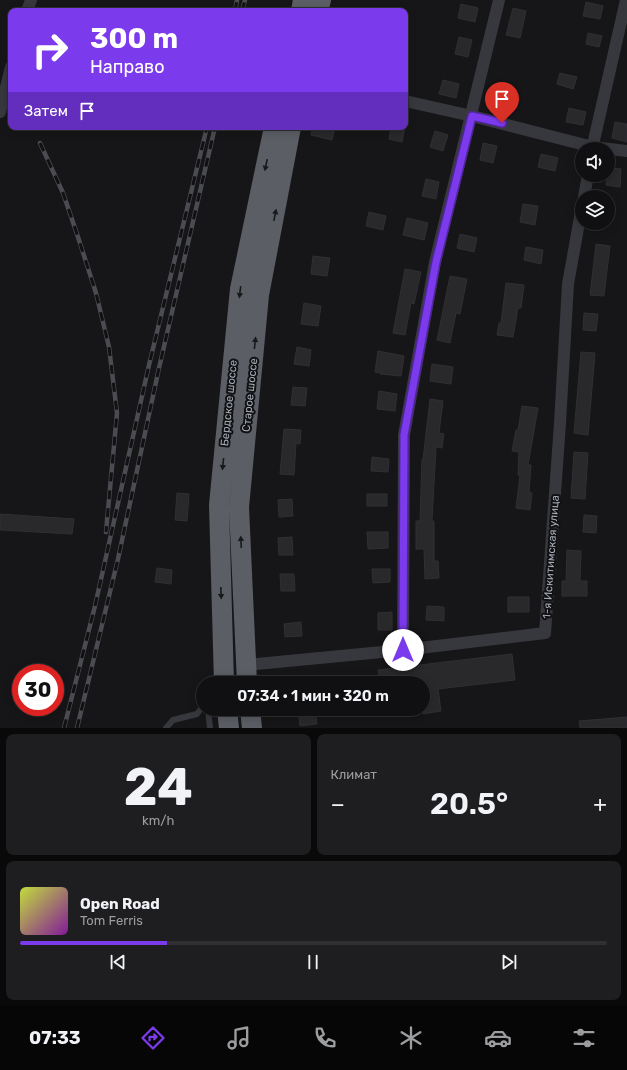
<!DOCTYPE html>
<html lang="ru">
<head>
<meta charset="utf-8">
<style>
	body { margin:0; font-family:Rubik,sans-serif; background:#1e1e20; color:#f1f3f6; height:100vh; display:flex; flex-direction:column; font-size:15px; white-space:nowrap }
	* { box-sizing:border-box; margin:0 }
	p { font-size:13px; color:#9c9d9f }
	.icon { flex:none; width:22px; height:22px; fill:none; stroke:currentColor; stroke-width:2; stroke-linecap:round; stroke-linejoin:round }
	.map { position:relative; height:728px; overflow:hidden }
	.drawer { display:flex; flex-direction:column; gap:6px; padding:6px; background:#09090a; flex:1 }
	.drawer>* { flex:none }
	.banner { position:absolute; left:8px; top:8px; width:400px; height:122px; border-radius:8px; box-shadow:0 2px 10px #0003,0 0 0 1px #303032; background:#7c3aed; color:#fff; overflow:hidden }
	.tools { position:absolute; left:575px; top:142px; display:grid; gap:8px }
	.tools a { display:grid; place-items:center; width:40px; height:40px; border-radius:50%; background:#101012; box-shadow:0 2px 10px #0003,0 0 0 1px #303032; font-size:20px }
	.speed { position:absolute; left:12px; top:664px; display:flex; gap:8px; font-size:20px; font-weight:700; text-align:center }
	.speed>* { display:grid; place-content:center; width:52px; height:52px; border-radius:50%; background:#101012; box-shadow:0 2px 10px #0003,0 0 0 1px #303032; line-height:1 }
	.speed .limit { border:6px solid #d22; background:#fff; color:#111 }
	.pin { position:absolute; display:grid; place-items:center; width:34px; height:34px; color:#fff; margin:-41px -17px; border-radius:50% 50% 50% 0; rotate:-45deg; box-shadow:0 0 4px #0007 }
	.pin .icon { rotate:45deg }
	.me { position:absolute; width:44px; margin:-22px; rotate:0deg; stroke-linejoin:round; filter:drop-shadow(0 0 3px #0008) }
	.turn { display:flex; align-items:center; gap:14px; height:84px; padding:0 16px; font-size:18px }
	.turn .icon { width:52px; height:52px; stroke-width:2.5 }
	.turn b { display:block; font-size:28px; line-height:34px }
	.then { display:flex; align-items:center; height:38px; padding:0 16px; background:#0003; gap:8px; font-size:15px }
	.big { font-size:30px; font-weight:600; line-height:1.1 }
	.drawer .tile { flex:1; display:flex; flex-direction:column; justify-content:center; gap:6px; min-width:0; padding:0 14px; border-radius:8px; background:#1e1e20 }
	.drawer .dial { align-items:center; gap:0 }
	.dial b { font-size:52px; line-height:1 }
	.song { display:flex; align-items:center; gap:12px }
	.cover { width:48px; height:48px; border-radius:6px; background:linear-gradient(135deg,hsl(70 70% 55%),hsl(290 70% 35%)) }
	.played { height:4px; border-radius:2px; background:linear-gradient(90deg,#7c3aed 25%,#303032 25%) }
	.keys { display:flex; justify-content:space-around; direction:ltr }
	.heat { display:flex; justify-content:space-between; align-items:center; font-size:22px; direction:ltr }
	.drawer .tiles { flex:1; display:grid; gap:6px; grid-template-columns:1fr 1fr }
	.tile:last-child { grid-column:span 2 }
	.trip { position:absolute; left:196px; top:676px; width:234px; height:40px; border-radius:20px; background:#101012; box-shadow:0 2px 10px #0003,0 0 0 1px #303032; font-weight:600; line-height:40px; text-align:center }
	.tab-bar { display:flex; height:64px; justify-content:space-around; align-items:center; background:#060607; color:#9c9d9f }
	.tab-bar .icon { width:28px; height:28px }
	.tab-bar .selected { color:#7c3aed }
	.tab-bar b { font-size:18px; color:#f1f3f6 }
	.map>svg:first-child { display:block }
</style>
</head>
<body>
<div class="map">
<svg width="627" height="728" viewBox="0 0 627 728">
	<rect width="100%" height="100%" fill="#161618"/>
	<path fill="#29292c" stroke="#303034" d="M586 2 603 6 600 19 583 16Z
		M461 4 478 8 475 22 458 18Z
		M513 8 526 11 520 38 506 35Z
		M588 33 602 36 599 47 586 44Z
		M459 37 472 40 468 57 455 54Z
		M560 73 577 77 573 89 557 84Z
		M443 80 459 84 456 98 439 94Z
		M569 108 586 112 583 125 566 122Z
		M615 122 627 124V142L612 138Z
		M313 127H335L332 140 311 135Z
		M391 127H405L402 142 389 139Z
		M435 131 448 135 443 151 430 147Z
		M483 143 497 146 493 163 480 160Z
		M541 154 558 158 555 171 538 167Z
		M608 168 621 169 620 187 606 185Z
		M426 179 439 182 436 199 422 196Z
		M523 204 538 206 535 225 520 222Z
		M369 212 386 216 383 230 366 226Z
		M407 218 428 223 424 240 403 235Z
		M460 234 477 238 474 252 457 248Z
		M596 244 610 246 604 296 590 295Z
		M526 247 543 250 541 264 524 260Z
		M313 256 330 258 327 276 311 274Z
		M405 269 421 272 414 304 411 303 405 335 393 333Z
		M450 276 467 279 460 314 456 313 450 343 437 340Z
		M506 283 524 285 521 308H518L513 337 497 335 499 323H501Z
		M304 303 321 306 318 326 301 324Z
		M584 313 598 314 596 331 583 330Z
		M297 347 311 350 309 366 294 364Z
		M378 351 404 356 401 376 380 374 381 373 375 372Z
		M581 352 595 353 588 435 574 433Z
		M432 364 453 367 451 384 430 381Z
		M293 387 307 388 305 406 291 405Z
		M379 391 397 394 395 411 377 409Z
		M430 399 443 401 439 433 444 434 442 448 436 447 432 521H434V561H438L439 578 425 579 424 549H416V521H420L422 459 423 460Z
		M522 406 538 408 528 465H531L529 493H532L530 510 516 508 520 475H518L519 452 512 451 516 430H518Z
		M284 429 301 430 300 444 296 443 294 475 280 474Z
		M574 452 588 453 585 499 571 498Z
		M372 457 389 459 388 472 371 471Z
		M177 493 189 494 187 521 175 520Z
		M367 494H387V506H367Z
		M292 499 293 516 279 517 278 500Z
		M0 514 74 519 72 534 0 530Z
		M584 515 597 516 596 533 583 532Z
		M367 532H388V548L368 549Z
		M292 537 293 555H279L278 538Z
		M567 550 581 551 580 581H587V596H562V581H566Z
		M157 568 172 570 171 584 155 582Z
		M372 569H390V582L373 583Z
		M280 574H294L295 591H281Z
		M508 597H529V612H508Z
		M427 606 444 607V621L426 620Z
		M392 612V630H378V613Z
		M301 622 302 636 285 637 284 624Z
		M512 654 515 680 438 689 441 711 423 714V683H380L378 670Z
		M298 709H315L317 724 300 726Z
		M627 717V728H580L579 721Z"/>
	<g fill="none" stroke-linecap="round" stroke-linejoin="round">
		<path stroke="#37383d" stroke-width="6" d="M208 709 210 728
			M166 728 173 720 197 714 203 706"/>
		<path stroke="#37383d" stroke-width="12" d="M27 11 31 0
			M405 101 472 116 593 147 627 151
			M0 112 11 67
			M592 149 626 0
			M584 197 588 175
			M403 650 404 435 435 262 499 0
			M246 665 403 650 545 633 560 423 568 284 582 206"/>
		<path stroke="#5b5e65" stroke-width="20" d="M301 11 303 0
			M318 11 321 0
			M224 683 219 505 240 289 274 127
			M247 683 239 507 259 295 291 127
			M227 709 229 728
			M250 709 252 728"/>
		<defs>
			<path id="rail" d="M235 11 237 0
				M242 11 245 0
				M40 143 63 193 78 237 96 293 109 347 117 413 106 532
				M64 728 95 606 149 365 207 127
				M77 728 118 559 159 368 215 127"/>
		</defs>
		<use href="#rail" stroke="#4a4c52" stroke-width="4.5"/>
		<use href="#rail" stroke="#111113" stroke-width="3" stroke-dasharray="9" stroke-linecap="butt"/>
	</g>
	<defs><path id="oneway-solid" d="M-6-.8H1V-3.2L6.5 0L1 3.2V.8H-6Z"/></defs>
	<g fill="#18191b">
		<use href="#oneway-solid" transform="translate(266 165) rotate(102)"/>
		<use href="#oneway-solid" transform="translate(275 215) rotate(-79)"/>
		<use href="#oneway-solid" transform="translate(240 292) rotate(97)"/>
		<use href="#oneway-solid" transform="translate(255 343) rotate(-84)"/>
		<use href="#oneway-solid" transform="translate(223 464) rotate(96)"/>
		<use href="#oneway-solid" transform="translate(241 542) rotate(-93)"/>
		<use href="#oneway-solid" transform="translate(221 593) rotate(88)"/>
	</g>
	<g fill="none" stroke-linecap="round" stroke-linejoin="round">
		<defs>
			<path id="route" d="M403 650 404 435 436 262 472 116 502 123"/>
		</defs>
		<use href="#route" stroke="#51269a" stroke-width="10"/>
		<use href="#route" stroke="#7c3aed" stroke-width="7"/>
	</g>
	<g text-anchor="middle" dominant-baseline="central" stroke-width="4" stroke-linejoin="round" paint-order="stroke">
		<g font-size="11" fill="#a8adb8" stroke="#111113">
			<text transform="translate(250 395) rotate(-84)">Старое шоссе</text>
			<text transform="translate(229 403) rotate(-84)">Бердское шоссе</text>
			<text transform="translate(551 557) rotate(-86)">1-я Искитимская улица</text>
		</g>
	</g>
</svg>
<div class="tools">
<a><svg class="icon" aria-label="sound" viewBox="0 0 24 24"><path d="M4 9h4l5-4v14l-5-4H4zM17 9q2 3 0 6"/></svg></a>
<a><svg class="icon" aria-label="layers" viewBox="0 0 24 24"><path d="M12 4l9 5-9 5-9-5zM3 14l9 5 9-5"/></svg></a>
</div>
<div class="speed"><div class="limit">30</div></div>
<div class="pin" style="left:502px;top:123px;background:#d93025"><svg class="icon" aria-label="arrive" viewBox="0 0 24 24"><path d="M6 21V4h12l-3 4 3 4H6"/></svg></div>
<svg class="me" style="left:403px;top:650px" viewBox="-20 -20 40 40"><circle r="19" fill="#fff"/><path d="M0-13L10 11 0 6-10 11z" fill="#7c3aed"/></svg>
<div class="trip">07:34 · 1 мин · 320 m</div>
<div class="banner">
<div class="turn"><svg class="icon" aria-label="right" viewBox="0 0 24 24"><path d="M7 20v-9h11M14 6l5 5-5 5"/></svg><div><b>300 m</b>Направо</div></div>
<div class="then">Затем<svg class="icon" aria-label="arrive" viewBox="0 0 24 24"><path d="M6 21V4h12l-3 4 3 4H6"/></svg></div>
</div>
</div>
<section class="drawer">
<div class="tiles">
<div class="tile dial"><b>24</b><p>km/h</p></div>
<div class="tile"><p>Климат</p>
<div class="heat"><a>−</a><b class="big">20.5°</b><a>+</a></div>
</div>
<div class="tile">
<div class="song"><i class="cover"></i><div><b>Open Road</b><p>Tom Ferris</p></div></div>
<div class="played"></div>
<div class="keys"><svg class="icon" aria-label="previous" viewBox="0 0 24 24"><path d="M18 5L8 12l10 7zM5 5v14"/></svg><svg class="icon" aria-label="pause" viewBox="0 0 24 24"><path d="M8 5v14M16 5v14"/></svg><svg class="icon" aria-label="next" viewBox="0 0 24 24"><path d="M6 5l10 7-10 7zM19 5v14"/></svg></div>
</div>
</div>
</section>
<nav class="tab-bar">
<b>07:33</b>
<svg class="icon selected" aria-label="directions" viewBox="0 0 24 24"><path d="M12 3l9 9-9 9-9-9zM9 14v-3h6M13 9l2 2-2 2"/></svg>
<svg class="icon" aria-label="music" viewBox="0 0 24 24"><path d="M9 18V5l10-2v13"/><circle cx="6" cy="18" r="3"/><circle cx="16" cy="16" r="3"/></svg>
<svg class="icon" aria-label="phone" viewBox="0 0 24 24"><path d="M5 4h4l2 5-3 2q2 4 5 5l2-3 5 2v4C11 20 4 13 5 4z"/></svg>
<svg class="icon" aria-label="climate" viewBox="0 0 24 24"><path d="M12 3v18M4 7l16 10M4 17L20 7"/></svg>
<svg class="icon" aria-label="car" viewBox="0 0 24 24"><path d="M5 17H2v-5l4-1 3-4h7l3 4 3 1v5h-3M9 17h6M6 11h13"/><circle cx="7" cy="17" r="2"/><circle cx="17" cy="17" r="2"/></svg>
<svg class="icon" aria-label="filters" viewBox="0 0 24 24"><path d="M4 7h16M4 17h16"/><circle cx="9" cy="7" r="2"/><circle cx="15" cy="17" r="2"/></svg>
</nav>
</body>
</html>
